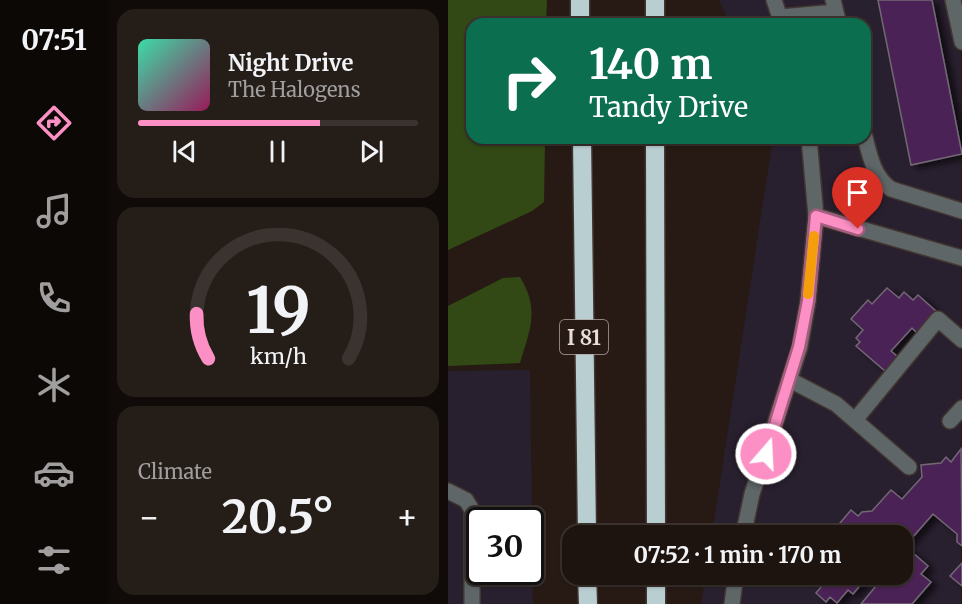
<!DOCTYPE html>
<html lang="en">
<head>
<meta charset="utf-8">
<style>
	body { margin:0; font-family:Merriweather,serif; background:#251d18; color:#f1f3f6; height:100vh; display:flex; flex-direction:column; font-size:22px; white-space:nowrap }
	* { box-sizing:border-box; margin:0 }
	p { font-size:20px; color:#a09e9e }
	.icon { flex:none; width:33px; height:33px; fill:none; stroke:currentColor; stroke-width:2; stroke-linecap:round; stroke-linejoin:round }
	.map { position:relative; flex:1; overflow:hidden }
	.sheet { display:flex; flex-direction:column; gap:9px; padding:9px; background:#100b08; width:340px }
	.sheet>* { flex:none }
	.top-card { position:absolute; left:18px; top:18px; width:405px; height:126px; border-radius:18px; box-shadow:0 2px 4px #0004,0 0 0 2px #3b332f; background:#0b6e4f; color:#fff; overflow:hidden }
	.speed { position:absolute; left:18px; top:507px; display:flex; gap:12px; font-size:30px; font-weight:700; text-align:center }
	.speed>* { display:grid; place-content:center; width:78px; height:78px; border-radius:50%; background:#1d140f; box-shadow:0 2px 4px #0004,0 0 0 2px #3b332f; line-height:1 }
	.speed .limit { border:3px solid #111; border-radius:9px; background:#fff; color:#111 }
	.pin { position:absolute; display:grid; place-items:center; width:51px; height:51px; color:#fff; margin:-62px -26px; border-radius:50% 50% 50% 0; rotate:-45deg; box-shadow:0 0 6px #0007 }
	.pin .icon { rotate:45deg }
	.me { position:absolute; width:66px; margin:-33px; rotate:19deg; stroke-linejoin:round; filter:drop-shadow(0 0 4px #0008) }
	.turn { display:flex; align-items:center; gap:21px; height:126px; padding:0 24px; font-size:27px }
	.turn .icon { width:78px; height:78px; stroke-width:2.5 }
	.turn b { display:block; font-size:42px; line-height:51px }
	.big { font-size:45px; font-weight:700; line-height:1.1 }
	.sheet .tile { flex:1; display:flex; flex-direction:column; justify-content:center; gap:9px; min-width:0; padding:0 21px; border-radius:18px; background:#251d18 }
	.sheet .dial { align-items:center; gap:0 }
	.dial svg { height:156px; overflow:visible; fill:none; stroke:#3b332f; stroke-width:7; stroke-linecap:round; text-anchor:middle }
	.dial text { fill:#f1f3f6; stroke:none }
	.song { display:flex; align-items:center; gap:18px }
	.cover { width:72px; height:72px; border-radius:9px; background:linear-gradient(135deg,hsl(160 70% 55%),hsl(330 70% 35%)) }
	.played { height:6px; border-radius:3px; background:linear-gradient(90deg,#fc8fc3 65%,#3b332f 65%) }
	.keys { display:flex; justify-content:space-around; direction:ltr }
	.heat { display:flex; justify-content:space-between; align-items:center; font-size:33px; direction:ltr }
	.trip { position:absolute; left:114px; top:525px; width:351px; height:60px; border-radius:18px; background:#1d140f; box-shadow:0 2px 4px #0004,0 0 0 2px #3b332f; font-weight:700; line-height:60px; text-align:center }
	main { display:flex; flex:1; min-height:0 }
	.tabs { display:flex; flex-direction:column; width:108px; justify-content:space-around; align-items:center; background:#0c0806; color:#a09e9e }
	.tabs .icon { width:42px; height:42px }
	.tabs .active { color:#fc8fc3 }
	.tabs b { font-size:27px; color:#f1f3f6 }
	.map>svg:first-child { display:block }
</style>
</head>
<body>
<main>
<nav class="tabs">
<b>07:51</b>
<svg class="icon active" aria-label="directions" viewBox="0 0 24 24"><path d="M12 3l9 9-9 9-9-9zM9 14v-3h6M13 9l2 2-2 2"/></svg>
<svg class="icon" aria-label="music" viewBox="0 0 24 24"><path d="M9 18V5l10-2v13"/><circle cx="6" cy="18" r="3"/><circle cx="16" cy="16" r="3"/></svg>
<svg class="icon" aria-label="phone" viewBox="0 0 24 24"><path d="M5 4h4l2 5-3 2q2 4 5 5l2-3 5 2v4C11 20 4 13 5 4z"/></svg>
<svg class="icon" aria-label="climate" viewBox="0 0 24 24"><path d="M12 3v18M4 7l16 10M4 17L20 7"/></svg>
<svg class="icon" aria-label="car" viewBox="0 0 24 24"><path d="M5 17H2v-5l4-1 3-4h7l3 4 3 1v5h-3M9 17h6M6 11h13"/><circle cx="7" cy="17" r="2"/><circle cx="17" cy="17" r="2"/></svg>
<svg class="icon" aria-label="filters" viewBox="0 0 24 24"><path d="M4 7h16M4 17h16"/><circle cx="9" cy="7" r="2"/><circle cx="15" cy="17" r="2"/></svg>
</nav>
<section class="sheet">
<div class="tile">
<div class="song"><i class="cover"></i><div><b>Night Drive</b><p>The Halogens</p></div></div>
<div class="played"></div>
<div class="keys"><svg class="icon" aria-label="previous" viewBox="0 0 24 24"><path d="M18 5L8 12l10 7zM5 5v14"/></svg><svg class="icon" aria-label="pause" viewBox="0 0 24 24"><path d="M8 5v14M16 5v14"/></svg><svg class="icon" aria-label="next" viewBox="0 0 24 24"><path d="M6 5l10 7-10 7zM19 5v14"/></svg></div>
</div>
<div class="tile dial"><svg viewBox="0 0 100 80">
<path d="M14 69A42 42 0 1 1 86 69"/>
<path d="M14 69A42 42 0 0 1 8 46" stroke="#fc8fc3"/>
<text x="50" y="56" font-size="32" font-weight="700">19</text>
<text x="50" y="72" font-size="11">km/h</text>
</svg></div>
<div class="tile"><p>Climate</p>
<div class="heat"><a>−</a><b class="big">20.5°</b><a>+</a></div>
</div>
</section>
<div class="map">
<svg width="514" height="604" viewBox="0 0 514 604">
	<defs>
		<filter id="shadow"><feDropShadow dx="6" dy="3.5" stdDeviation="3" flood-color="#0009"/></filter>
	</defs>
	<rect width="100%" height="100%" fill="#271a14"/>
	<path fill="#29202f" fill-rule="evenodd" d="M271 0H513V604H253L258 575 454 574V536L264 535 325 138H417V24H282Z
		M82 370 85 604H0V371ZM32 520H82V572H32Z"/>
	<path fill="#324915" d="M0 0H99L98 24H24V138H97L96 202 84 211 0 250Z
		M72 277C92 310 82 329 72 363L0 366V306L55 278Z"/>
	<path fill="#4b2055" stroke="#726875" stroke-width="1.5" filter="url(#shadow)" d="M430 0H484L514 154 463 165Z
		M439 288 451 298 456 292 465 300 470 295 489 312 470 334 464 328 443 351 450 357 437 371 408 346 412 342 408 338 415 330 403 319 420 300 424 304Z
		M513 449 514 546 509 542V534L485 514 457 546 480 566 473 574 483 582 464 604H413L438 574H454V558L461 564 463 561 454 554V536H381L403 510 410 516 414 512 424 511 443 490 454 499 474 477 473 465 493 463 498 457 503 462Z
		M514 563V586L502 576Z
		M359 574H422L405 594 400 590 389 603 382 597 378 602 368 593 373 587Z"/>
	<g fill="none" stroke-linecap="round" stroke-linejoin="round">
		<defs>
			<path id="minor" d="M326 0 334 24
				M385 0 391 24
				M505 0 514 42
				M332 17 388 12
				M417 137C422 157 426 177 443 189L514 211
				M368 216 514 258
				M342 380 388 404 461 467
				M407 420 490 319 514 340
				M502 421 514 408
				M0 491 18 500 24 510V604
				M295 536 304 494 352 347 360 301 368 216 361 138
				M284 604 288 574"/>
			<path id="highway" d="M132 0V24
				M207 0V24
				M134 138 139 536
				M207 138 208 536
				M139 574 140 604
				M208 574V604"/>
		</defs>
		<use href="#minor" stroke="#423630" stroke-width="18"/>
		<use href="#highway" stroke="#423630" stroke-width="21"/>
		<use href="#minor" stroke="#5e6667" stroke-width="15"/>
		<use href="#highway" stroke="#b9ced1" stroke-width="18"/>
	</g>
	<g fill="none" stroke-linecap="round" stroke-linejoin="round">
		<defs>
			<path id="route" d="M318 454 351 347 360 301 368 216 410 229"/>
		</defs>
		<use href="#route" stroke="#a45d7f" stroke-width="15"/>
		<use href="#route" stroke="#fc8fc3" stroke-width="10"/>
		<path stroke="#f59e0b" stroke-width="10" d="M360 294 366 236"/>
	</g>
	<g text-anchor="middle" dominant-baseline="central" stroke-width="6" stroke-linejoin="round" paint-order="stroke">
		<rect fill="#271a14" stroke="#aea49f" stroke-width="1.5" x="112" y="320" width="48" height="34" rx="4.5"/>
		<g font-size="20" font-weight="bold" fill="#e8dfda">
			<text x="136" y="337">I 81</text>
		</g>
	</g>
</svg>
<div class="speed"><div class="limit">30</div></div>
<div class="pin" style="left:410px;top:229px;background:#d93025"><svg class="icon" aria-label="arrive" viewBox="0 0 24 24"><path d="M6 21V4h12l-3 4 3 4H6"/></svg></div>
<svg class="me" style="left:318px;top:454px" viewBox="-20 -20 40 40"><circle r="17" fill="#fc8fc3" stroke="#fff" stroke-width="3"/><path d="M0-11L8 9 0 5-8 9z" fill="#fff"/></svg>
<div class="trip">07:52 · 1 min · 170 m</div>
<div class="top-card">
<div class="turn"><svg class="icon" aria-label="right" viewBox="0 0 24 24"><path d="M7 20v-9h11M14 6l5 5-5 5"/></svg><div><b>140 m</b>Tandy Drive</div></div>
</div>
</div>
</main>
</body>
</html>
